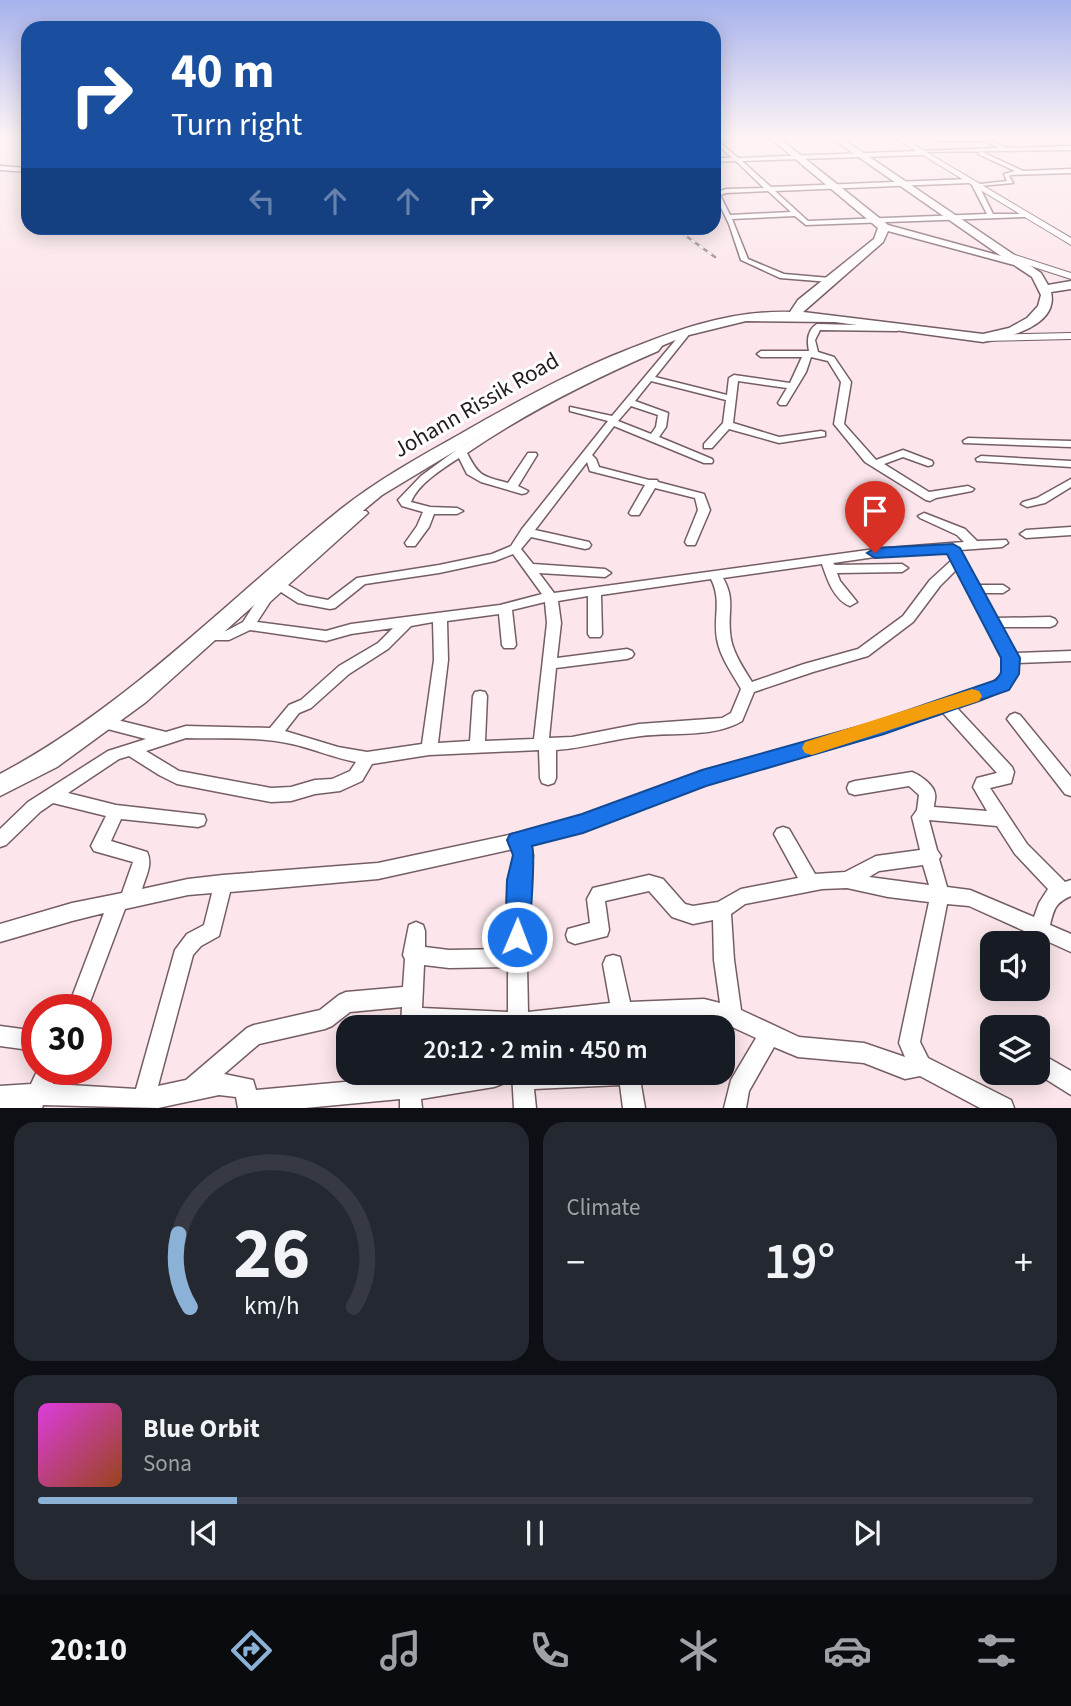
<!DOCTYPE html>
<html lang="en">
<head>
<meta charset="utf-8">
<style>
	body { margin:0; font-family:"Source Sans 3",sans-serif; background:#242831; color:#f1f3f6; height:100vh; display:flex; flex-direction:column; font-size:26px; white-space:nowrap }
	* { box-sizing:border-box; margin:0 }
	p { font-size:23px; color:#9ea1a6 }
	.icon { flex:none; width:38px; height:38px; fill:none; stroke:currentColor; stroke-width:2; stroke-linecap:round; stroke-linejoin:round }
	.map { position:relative; height:1108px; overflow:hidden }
	.panel { display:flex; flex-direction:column; gap:14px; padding:14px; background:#0d0f14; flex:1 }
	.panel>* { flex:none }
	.guide { position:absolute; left:21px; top:21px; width:700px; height:214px; border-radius:21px; box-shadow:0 4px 18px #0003; background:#1a4fa0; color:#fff; overflow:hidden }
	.buttons { position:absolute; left:980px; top:931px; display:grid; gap:14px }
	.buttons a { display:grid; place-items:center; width:70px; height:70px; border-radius:14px; background:#171b24; box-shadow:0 4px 18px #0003; font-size:35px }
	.speed { position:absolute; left:21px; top:994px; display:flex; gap:14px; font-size:35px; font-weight:700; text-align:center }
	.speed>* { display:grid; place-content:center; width:91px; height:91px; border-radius:50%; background:#171b24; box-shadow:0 4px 18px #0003; line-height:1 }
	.speed .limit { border:10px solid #d22; background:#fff; color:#111 }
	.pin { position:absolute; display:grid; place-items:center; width:60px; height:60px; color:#fff; margin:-72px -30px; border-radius:50% 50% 50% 0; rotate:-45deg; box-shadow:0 0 7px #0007 }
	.pin .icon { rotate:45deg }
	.me { position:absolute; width:77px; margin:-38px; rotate:1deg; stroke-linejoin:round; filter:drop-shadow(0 0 5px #0008) }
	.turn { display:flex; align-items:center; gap:24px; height:147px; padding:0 35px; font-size:32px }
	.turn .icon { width:91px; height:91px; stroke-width:2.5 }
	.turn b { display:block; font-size:49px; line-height:60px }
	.lanes { display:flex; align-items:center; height:66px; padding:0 35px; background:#0003; justify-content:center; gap:35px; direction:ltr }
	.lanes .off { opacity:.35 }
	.big { font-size:52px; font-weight:600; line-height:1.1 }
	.panel .card { flex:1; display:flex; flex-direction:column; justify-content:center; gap:10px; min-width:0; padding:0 24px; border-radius:21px; background:#242831 }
	.panel .dial { align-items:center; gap:0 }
	.dial svg { height:182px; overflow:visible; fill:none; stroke:#363941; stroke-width:7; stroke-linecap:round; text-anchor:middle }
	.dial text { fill:#f1f3f6; stroke:none }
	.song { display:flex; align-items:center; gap:21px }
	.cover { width:84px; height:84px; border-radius:10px; background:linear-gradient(135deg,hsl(300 70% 55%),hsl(20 70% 35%)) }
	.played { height:7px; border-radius:4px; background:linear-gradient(90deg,#8cb1d6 20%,#363941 20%) }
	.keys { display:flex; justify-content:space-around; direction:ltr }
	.heat { display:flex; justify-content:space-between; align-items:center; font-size:38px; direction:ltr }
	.panel .tiles { flex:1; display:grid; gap:14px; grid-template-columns:1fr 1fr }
	.card:last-child { grid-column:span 2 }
	.trip { position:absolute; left:336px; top:1015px; width:399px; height:70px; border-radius:21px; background:#171b24; box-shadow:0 4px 18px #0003; font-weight:600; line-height:70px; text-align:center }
	.tabs { display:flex; height:112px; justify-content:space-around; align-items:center; background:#090b0e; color:#9ea1a6 }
	.tabs .icon { width:49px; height:49px }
	.tabs .active { color:#8cb1d6 }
	.tabs b { font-size:32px; color:#f1f3f6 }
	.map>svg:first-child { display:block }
</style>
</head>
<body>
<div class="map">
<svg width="1071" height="1108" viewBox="0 0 1071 1108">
	<rect width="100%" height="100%" fill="#fce6eb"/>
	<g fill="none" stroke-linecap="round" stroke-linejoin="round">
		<defs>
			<path id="street" d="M714 137 738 158 999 148 984 141H939L941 138 985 137 1006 148 1071 146V150L924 152 922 155 742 161 771 187 969 179 972 181 969 183 775 191 808 221 987 214 972 185 1007 181 1004 174 1015 171 978 154 980 151 1023 171 1071 169V173L1011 175 1009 176 1013 183 979 186 993 214H1028L1029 215 1026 217 806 225 795 216 732 219 748 259 784 274 830 278 834 280 830 282 780 278 741 260 729 224 714 193 726 189 764 188 736 161 714 162V158H732L714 141ZM768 191 791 212 730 215 720 195 726 193Z
				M0 166 28 168V172L0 170Z
				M817 324 900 326 901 328 897 331 820 330 815 340 818 352 834 357 851 382 844 424 876 460 903 450 932 461 933 463 932 465 928 466 903 457 884 464 929 492 968 486 974 489 972 491 936 498 930 501 926 500 865 462 834 424 841 382 828 361 811 357 806 372 786 405H780L778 403 787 388 738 381 733 423 779 437 821 431 825 432V436L779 443 729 429 712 448H704V444L723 423 726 400 651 381 635 401 668 413 666 427 659 437 712 459 713 461 712 463H704L614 426 592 455 596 459 599 467 649 480H657L658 482 704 494 710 510 695 545H687L685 542 698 510 695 498 655 488 639 515H631L629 513 645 485 590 471 587 462 535 530 589 542 591 545 589 548 585 549 531 537 521 549 533 564 605 569 611 573 605 577 539 573 554 593 875 549 964 542 957 535 920 518 918 516 924 513 965 529 977 541 1006 540 1008 543 1002 547 960 550 978 585H1003L1009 589 1003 593H983L996 618 1050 617 1055 619 1057 622 1055 625 1050 627H1001L1014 653 1071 651V661L1017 663C1015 694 981 699 957 708L1012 767 1014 772 1011 783 990 788 1027 844 1065 882 1071 880V896C1055 903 1054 909 1050 925L1071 934V952L969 906 947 904 920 1042 928 1058 1011 1100 1014 1108H980L920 1076 905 1079 864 1063 798 1057 774 1047 749 1091 746 1108H724L731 1080 756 1038 730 1026 704 1019 633 1022 634 1027H614L613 1023 569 1027H401L402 1007 350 1012 332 1026 325 1029 259 1044 224 1074 253 1080 256 1090 399 1077V1073H419L420 1077 449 1073H503L505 1076 502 1084 494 1087 421 1099 422 1108H400V1099L305 1108H238L236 1097 219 1095 158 1108 43 1105 42 1108H0V1086L31 1084 38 1069H59L53 1084 136 1089 175 950 187 934 204 925 212 893 188 895 125 909 87 1010H67L104 913 72 921 0 942V924L72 903 122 893 133 862 94 851 91 846 106 816 53 803 40 812 6 845 0 847V829L28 802 108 751 146 739 96 726 93 722 96 718 101 716 166 732 186 726 270 728 289 705 301 700 339 666 378 643 393 628 351 634 326 641 250 630 229 640H201L199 637 201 634 226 631 243 622 260 596 358 511H366L368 513 288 585 307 596 328 600 357 578 439 565 492 554 511 546 522 529 608 421 570 411V407L612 416 684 330 687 329 691 332 655 377 727 395 729 378 734 375 790 383 802 357H761L757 354 761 351H809C807 342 807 330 817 324ZM631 406 658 415 656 427 651 434 618 421ZM948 551 953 559 930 580 903 616 858 649 804 664 752 682C742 666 731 650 730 632 728 610 735 599 723 578L822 564C827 579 834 600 850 606L857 602 840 581 837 573 902 572 908 568 902 564 835 565 833 563 875 557ZM513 554 542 594 500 605 351 624 326 631 257 622 270 602 281 592 298 603 330 609 335 608 365 584 439 573 495 561ZM957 569 1003 658 1001 675 992 683 982 688 875 724 702 772 582 816 532 830 378 863 223 875 188 879 142 889C146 876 153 864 147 852L111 841 121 819 198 827 204 825 206 820 204 815 116 805 68 793 119 759 129 756 159 775 177 784 271 802 291 801 315 794 340 791 362 781 372 764 429 755 539 750 540 778 542 783 548 785 554 783 556 778V750C585 748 613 739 641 736 674 732 714 738 742 721L754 692 813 672 868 656 913 622 940 586ZM711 579C722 600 713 618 717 639 720 657 732 673 741 689L731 713 722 718 639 724 572 737 549 738 556 668 627 659 632 657 634 654 632 651 627 649 557 658 561 623 558 601 588 596V634L590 637H600L602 634 601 595ZM545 602 547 623 534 739 485 741 487 696 485 692 480 691 475 692 473 696 470 741 438 743 448 660 447 621 499 614 502 645 504 648H514L516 645 512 610ZM433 622 434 660 422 744 367 752 338 747 285 731 299 713 311 708 349 674 388 649 411 626ZM943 713 997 773 977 778 973 787 987 811 934 807C934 802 936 798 935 794 934 785 920 775 912 772L855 781 849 783 847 788 849 793 855 795 909 786 919 795 917 810 912 817 920 850 876 856 845 872 815 874 789 829 783 827 777 829 774 834 798 878 741 889 718 902 693 906 685 904 663 879 649 875 593 888 587 899 590 923 568 929 566 935 568 941 575 944 607 936 609 930 605 901 649 891 672 917 693 924 713 920 714 960 720 1003 704 999 630 1002 620 957 613 955 606 957 603 964 610 1003 528 1012 526 916 533 855 529 845C590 830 647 803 706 784 785 759 865 739 943 713ZM186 738C221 739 258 736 292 744 314 749 334 758 356 762L350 771 332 779 315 780 291 787 271 788 179 771 146 751ZM929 820 997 826 1015 854 1048 889 1039 903 1034 917 970 890 947 887 939 859 941 856 937 850ZM513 849 515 855 508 916V949L449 950 425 947V931L423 925 416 922 409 925 403 955 405 959 403 987 346 992 339 995 320 1010 254 1025 247 1028 186 1080 158 1086 193 955 201 946 219 936 230 892 378 879ZM923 865 929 885 869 877 879 871ZM847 888 888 897 929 902 899 1043 905 1057 864 1043 799 1037 741 1010 734 960 731 914 745 904 822 889ZM424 965 449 968 508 967V1012L422 1008Z
				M658 340 665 342 658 351C591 380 527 412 467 453 479 477 483 476 508 483L528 453H536L537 455 518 486 528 491 526 493 522 494 481 482 467 474 459 458C442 469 418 484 411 502L430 507 457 508 463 511 457 514H434L429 527 415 546H407L405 543 417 526 423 512 402 506 398 500 421 476 455 451 453 446 454 444 458 443 463 446C523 407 586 375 652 347Z
				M968 438 1071 441V447L964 443 963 441Z
				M981 456 1071 461V467L977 461 976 459Z
				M1071 479V487L1045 503 1027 507 1021 504 1023 502 1037 498Z
				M1071 527V535L1026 538 1020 534 1026 530Z
				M1015 713 1020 715 1071 777V796L1065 794 1010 723 1007 719 1010 715Z
				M0 1026 37 1031V1051L0 1046Z
				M1038 1052 1071 1071V1095L1036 1073H1038Z
				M512 1073H639L645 1108H623L620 1085 534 1089 536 1108H514Z"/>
			<path id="secondary" d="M893 137H901L1071 238V245Z
				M1012 254 1071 273V279L1009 259 1007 257Z
				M1071 333V339L983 341 978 338 983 335Z"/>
			<path id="primary" d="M769 137H778L888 225 1001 256 830 137H840L1041 273 1048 285 1071 281V289L1051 292C1059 326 1007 338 983 342L835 322 746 321 685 336 583 379 508 419 382 495 312 553 146 702 57 767 0 796V774C130 705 228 599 341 509 379 479 421 456 462 433 511 405 560 378 612 356 671 332 726 310 790 312L798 300 874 239 878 228ZM888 231 1014 265 1032 277 1041 295 1038 306 1027 318 1009 328 983 334 803 312 883 242Z"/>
		</defs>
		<use href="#street" stroke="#755e63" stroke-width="3"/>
		<use href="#secondary" stroke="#755e63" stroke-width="2"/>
		<use href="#primary" stroke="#755e63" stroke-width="3"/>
		<use href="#street" fill="#fff" fill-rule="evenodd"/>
		<use href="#secondary" fill="#fff" fill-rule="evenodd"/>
		<use href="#primary" fill="#fff" fill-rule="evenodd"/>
		<defs>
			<path id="rail" d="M0 138 5 137
				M675 228 715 257"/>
		</defs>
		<use href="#rail" stroke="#928285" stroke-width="2.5"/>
		<use href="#rail" stroke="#fff" stroke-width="2" stroke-dasharray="5" stroke-linecap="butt"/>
	</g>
	<linearGradient id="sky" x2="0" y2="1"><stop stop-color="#a6b2ec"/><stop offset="0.47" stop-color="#fef4f6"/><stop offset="1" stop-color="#fef4f6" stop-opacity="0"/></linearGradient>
	<rect width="1071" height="292" fill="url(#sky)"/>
	<path fill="#1a73e8" stroke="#114b97" stroke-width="2" d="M953 544 960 548 1020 658 1019 674 1009 690 884 734 706 786 583 833 532 846C536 855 530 921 529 937L526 945 517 949 508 945 505 937 507 880 513 855 507 840 510 834 582 814 702 770 874 722 996 680 1001 673V658L947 554 875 558 867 553 875 548Z"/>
	<path fill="#f59e0b" d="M972 689 979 691 982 696 979 701 812 755 805 753 802 748 805 742Z"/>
	<g text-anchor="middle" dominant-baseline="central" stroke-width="6" stroke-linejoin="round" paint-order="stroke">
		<g font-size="23" fill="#251b1d" stroke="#fff">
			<text transform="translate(476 405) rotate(-30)">Johann Rissik Road</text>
		</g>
	</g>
</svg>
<div class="buttons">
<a><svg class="icon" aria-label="sound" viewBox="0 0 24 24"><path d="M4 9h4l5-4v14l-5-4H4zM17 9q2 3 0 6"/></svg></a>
<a><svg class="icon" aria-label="layers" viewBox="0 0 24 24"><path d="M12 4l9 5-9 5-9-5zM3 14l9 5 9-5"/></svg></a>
</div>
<div class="speed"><div class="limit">30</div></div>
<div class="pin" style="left:875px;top:553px;background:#d93025"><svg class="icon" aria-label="arrive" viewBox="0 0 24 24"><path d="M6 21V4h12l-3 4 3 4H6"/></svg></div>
<svg class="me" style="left:517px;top:937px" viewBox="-20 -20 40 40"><circle r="17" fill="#1a73e8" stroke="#fff" stroke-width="3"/><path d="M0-11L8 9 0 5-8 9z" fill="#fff"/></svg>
<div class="trip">20:12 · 2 min · 450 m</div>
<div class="guide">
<div class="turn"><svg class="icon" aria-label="right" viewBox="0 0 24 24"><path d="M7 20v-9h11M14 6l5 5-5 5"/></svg><div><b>40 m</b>Turn right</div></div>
<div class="lanes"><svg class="icon off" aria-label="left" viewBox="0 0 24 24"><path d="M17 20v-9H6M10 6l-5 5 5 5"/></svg><svg class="icon off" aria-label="ahead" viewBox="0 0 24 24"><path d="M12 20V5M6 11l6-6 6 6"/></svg><svg class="icon off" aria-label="ahead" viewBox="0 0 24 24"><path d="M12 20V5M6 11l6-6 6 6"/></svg><svg class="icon" aria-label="right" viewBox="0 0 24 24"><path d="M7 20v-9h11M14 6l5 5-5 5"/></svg></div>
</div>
</div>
<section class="panel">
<div class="tiles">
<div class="card dial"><svg viewBox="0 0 100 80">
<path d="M14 69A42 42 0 1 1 86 69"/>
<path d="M14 69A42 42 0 0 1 9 37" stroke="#8cb1d6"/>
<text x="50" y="56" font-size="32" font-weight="700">26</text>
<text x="50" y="72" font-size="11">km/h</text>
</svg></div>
<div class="card"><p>Climate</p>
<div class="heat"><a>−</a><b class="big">19°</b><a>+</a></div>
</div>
<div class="card">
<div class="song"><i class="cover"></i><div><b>Blue Orbit</b><p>Sona</p></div></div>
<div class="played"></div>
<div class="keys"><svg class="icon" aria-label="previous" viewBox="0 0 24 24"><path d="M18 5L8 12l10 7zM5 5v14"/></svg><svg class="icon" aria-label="pause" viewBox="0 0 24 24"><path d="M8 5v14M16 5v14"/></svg><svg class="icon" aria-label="next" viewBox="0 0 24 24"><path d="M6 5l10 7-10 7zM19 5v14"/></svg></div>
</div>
</div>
</section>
<nav class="tabs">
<b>20:10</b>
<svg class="icon active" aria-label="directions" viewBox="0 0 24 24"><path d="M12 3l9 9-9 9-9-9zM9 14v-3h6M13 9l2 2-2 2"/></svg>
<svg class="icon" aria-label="music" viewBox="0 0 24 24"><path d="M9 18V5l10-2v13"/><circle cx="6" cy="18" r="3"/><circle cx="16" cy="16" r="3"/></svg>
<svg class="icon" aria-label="phone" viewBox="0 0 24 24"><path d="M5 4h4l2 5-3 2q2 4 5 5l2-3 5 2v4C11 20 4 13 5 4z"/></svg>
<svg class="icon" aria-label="climate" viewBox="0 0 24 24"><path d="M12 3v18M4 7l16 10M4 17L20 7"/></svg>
<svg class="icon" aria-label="car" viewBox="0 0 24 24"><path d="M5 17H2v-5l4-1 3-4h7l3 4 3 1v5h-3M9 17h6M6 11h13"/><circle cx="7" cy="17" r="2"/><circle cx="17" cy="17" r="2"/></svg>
<svg class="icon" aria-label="filters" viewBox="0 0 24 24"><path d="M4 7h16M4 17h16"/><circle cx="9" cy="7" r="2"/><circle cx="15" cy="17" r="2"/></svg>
</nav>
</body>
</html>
